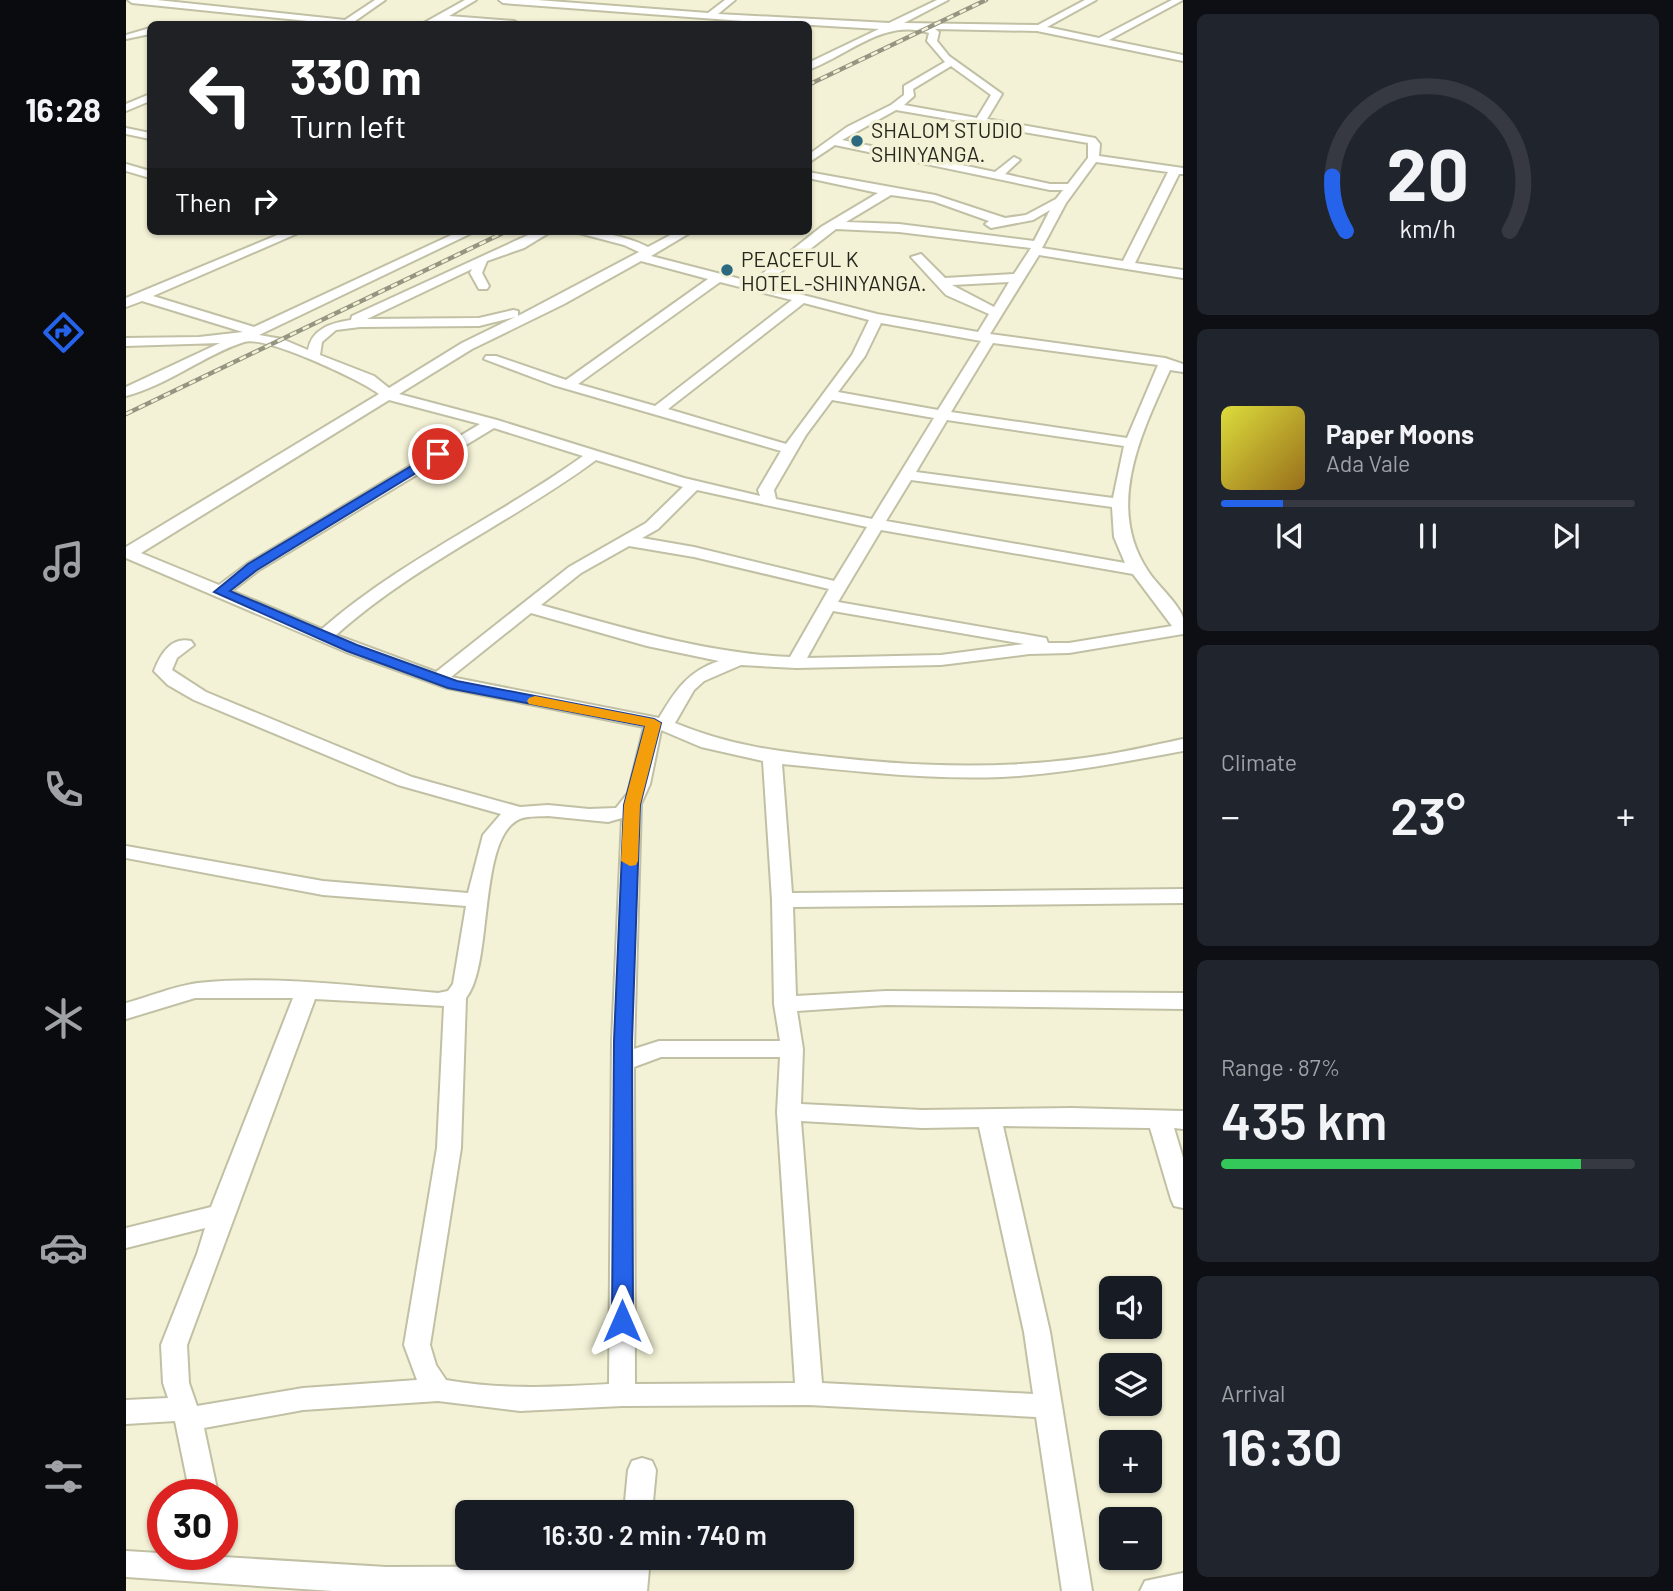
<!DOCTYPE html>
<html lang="en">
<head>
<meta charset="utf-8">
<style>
	body { margin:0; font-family:Barlow,sans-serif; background:#20242c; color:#f1f3f6; height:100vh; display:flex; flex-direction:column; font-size:26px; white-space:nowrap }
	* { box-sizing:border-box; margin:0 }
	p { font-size:23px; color:#9ea1a6 }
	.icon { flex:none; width:38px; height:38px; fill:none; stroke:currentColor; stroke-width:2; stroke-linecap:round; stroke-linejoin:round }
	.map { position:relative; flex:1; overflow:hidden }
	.details { display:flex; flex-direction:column; gap:14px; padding:14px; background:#0d0f14; width:490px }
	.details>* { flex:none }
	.banner { position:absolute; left:21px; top:21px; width:665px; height:214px; border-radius:10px; box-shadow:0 2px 5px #0004; background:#202124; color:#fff; overflow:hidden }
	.buttons { position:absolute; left:973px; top:1276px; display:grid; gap:14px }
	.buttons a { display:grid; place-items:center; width:63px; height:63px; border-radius:10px; background:#171b24; box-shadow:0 2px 5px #0004; font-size:35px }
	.speed { position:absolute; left:21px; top:1479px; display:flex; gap:14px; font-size:35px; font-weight:700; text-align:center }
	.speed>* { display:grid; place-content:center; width:91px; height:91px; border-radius:50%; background:#171b24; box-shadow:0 2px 5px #0004; line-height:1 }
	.speed .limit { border:10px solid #d22; background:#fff; color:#111 }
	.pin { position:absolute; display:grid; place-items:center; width:60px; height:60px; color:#fff; margin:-30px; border:4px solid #fff; border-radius:50%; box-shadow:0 2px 7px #0007 }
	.me { position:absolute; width:77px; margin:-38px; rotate:0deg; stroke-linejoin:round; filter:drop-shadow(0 0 5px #0008) }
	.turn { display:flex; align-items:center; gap:24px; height:147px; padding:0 28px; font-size:32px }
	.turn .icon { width:91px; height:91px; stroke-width:2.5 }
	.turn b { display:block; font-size:49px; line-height:60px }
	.then { display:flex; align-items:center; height:66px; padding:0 28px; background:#0003; gap:14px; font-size:26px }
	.big { font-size:52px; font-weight:600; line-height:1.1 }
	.details .widget { flex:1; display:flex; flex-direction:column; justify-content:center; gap:10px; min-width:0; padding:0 24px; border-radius:10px; background:#20242c }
	.details .dial { align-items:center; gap:0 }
	.dial svg { height:182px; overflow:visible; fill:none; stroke:#363941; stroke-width:7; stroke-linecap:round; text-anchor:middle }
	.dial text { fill:#f1f3f6; stroke:none }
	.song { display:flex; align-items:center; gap:21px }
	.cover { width:84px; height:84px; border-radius:10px; background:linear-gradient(135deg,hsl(60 70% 55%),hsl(40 70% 35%)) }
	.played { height:7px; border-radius:4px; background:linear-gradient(90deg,#2563eb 15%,#363941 15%) }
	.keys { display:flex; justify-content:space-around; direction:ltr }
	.heat { display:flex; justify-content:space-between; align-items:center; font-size:38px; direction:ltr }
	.charge { height:10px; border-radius:5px; background:linear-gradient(90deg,#34c759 87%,#363941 0) }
	.trip { position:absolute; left:329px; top:1500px; width:399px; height:70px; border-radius:10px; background:#171b24; box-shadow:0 2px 5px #0004; font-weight:600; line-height:70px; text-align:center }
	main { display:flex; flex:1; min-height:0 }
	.menu { display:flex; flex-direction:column; width:126px; justify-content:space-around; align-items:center; background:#090b0e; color:#9ea1a6 }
	.menu .icon { width:49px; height:49px }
	.menu .current { color:#2563eb }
	.menu b { font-size:32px; color:#f1f3f6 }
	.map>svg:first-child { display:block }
</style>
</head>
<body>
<main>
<nav class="menu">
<b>16:28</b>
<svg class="icon current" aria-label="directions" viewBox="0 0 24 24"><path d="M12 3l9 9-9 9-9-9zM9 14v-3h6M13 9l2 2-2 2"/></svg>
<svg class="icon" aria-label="music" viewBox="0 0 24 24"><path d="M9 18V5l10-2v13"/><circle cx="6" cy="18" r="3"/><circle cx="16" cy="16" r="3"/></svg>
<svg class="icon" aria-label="phone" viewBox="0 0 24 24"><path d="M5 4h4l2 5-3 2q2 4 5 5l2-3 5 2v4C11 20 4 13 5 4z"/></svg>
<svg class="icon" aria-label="climate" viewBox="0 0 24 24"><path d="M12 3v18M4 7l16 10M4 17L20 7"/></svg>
<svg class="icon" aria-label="car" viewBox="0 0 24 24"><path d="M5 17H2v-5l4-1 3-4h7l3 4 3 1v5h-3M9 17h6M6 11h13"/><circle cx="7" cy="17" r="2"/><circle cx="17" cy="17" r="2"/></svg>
<svg class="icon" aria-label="filters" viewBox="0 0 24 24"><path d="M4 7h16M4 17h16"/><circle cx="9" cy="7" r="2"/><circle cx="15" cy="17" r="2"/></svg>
</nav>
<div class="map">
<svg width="1057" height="1591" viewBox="0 0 1057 1591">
	<rect width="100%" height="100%" fill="#f3f2d6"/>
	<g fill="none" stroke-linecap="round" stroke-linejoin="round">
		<defs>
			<path id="street" d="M2 0H31L219 20 249 0H259L229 21 236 24H211L6 3Z
				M339 0H350L323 16 388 21 393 24 314 21 307 24H296Z
				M373 0H411L582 13 599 0H609L592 14 763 23 811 0H822L778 23 912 25 959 0H970L921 27 973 38 1046 0H1057L983 40 1057 55V61L911 31 809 29 813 32 811 41 823 56 876 94 861 119 969 138 974 144 973 156 1057 168V174H1053L1009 263 1057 270V278L913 255 864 334 1039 358 1057 364V372L1044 370C1015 434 979 507 1022 571 1030 584 1054 605 1057 618 1057 623 1057 629 1057 634L943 653 903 654 815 665 670 668 615 665 578 681 568 690 549 723C605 746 653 752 714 758 795 767 877 769 958 758 991 754 1024 746 1057 739V751C997 762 937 774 876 777 802 780 729 771 656 764L666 893 1057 889V903L667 907 670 996 760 991 1057 993V1009L760 1005 671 1011 677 1049 675 1104 796 1110 946 1108 1057 1111V1129L1048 1128 1057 1158V1208L1048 1206 1045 1199 1024 1128 877 1126 924 1332 966 1591H936L910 1417 683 1405 496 1406 394 1411 312 1401 177 1410 78 1428 92 1494H64L49 1421 0 1424V1400L42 1398 37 1383 35 1345 71 1254 79 1228 0 1248V1228L85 1207 167 998H69L0 1019V1003C23 997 48 986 72 983 149 975 235 987 312 993L322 991 327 984 340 906 197 895 0 858V846L197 881 342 893 357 835 375 814 272 785 68 700 42 685 28 671C34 655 45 636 65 641L68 645 51 658 46 670 80 692 286 777 394 807 422 805 463 809 490 808 502 793 518 727 321 688 220 652 0 558V547L253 394C235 380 138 335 118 342 78 355 42 385 0 396V387L94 343 0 346V338L73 337 117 332 16 301 0 307V298L161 231H177L27 296 128 327 334 231H350L133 335 156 339 182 350C186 328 206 323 225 320L226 316 411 231H426L398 248 361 261 356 273 363 286 361 289H353L344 273 346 269 241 319 353 318 387 310 392 311V316L513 252 498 245 445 231C472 231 498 235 522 247L552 231H567L525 256 626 282 695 227 752 193 682 178V172L809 195 879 218 900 215 930 199 937 190H924L709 145 682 163V155L721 127 765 105 778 95V86L819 62 801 41 803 33C758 18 723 55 682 70V63L753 29 617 21 377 3ZM825 66 865 95 851 118 778 105 788 96 787 89ZM770 110 962 143V158L942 184H924L879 174 894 160 888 157 869 172 716 140ZM970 162 1042 172 997 261 916 248 940 203ZM765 195 807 201 863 221 859 224 865 228 907 220 924 210 908 241 773 224 720 222ZM710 229 773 232 905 248 888 274 819 278 795 254 785 257 820 295 863 314 852 332 751 314 638 285ZM515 261 582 279 440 380 370 356H360L358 359 427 385 655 451 632 490 634 496 558 478 371 420 273 394 346 349 438 304ZM594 282 666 300 529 406 452 384ZM883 282 868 307 826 285ZM678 303 743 320 726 355 660 444 542 409ZM389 317 336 343 263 388 248 376 194 355 196 342 210 330 234 327 353 326ZM755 323 855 341 812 410 712 392 739 356ZM867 343 1032 365 1001 438 825 412ZM263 400 354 424 121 564 93 585 15 553ZM706 400 808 418 746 519 650 499 648 490 680 435ZM821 420 998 446 987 498 790 472ZM368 428 457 456C372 517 275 560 196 629L106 591 133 570ZM470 460 557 487 520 523 443 567 310 672 210 635C288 565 386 522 470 460ZM785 480 986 507 988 537 999 563 760 521ZM571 490 741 527 708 581 568 547 516 538 532 529ZM755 530 1007 574 1046 626 943 643H922L920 638 914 637 712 602ZM503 546 568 557 703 589 664 657C578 653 498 628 415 605L455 573ZM707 611 898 644 815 655 681 658ZM405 613 521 646 593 661C562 671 549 691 533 718L325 677ZM535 730 575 747 637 761 646 900 648 1004 654 1041H533L508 1049 515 804 524 784ZM422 816 482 822 496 818 486 1041 483 1384C427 1387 375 1390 320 1380L310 1365 304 1345 335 1148 340 998C367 965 352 845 390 821 399 815 412 817 422 816ZM189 999 318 1006 311 1148 278 1345 291 1380 177 1388 71 1406 63 1383 61 1345ZM535 1057H654L651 1112 669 1383 509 1384 508 1067ZM675 1121 796 1128 853 1127 898 1332 907 1394 696 1383Z
				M24 28V34L0 39V35Z
				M24 94V101L0 111V104Z
				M0 128 24 133V139L0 134Z
				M0 164 24 171V178L0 171Z
				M516 1458 526 1461 530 1470 526 1512H498L502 1470 506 1461Z
				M0 1551 260 1567 494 1566 495 1558H524L521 1591H207L0 1577Z
				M1057 1573V1591H1014L1019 1581Z"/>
		</defs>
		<use href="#street" stroke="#c1c0a5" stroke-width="4"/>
		<use href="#street" fill="#fff" fill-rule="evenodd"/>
		<defs>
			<path id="rail" d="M682 85 860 0
				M0 414 381 231"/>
		</defs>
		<use href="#rail" stroke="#969581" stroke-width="4.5"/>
		<use href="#rail" stroke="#f3f2d6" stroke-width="2.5" stroke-dasharray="7" stroke-linecap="butt"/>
	</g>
	<path fill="#2563eb" stroke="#184099" stroke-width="2" d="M312 450 316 451V457L131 570 104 591 231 645 331 681 528 719 535 723 514 805 506 1041 507 1321 504 1327 496 1330 489 1327 486 1321 488 1041 498 805 519 726 322 688 221 651 88 592 122 564Z"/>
	<path fill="#f59e0b" d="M409 696 528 719 535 723 514 805 512 861 510 865 504 866 495 861 498 805 519 726 403 704 401 701 403 698Z"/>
	<g fill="#2b6a7f" stroke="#f3f2d6" stroke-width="2.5">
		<circle cx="731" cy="141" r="7"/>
		<circle cx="601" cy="270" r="7"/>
	</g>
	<g text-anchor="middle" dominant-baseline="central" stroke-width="7" stroke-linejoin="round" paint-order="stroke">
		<g font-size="21" fill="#28271d" stroke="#f3f2d6" text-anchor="start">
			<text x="745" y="129">SHALOM STUDIO<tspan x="745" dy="24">SHINYANGA.</tspan></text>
			<text x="615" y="258">PEACEFUL K<tspan x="615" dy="24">HOTEL-SHINYANGA.</tspan></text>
		</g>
	</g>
</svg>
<div class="buttons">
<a><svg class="icon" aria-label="sound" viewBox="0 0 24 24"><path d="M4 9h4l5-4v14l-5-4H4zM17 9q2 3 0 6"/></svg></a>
<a><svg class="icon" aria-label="layers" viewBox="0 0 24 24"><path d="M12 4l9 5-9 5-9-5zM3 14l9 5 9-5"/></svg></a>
<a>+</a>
<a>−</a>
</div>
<div class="speed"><div class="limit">30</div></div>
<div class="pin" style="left:312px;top:454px;background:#d93025"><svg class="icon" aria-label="arrive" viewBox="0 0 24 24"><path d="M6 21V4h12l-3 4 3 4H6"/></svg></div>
<svg class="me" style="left:496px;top:1321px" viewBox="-20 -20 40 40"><path d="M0-17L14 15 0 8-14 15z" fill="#2563eb" stroke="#fff" stroke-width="4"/></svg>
<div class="trip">16:30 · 2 min · 740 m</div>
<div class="banner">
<div class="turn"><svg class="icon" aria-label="left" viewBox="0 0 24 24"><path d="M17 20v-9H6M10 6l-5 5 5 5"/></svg><div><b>330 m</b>Turn left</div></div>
<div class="then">Then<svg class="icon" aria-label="right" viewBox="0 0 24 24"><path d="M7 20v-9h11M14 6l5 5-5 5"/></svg></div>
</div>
</div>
<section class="details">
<div class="widget dial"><svg viewBox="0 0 100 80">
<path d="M14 69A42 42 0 1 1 86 69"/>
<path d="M14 69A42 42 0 0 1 8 45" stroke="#2563eb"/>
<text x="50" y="56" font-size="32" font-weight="700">20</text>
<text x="50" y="72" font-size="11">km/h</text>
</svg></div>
<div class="widget">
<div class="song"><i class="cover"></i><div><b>Paper Moons</b><p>Ada Vale</p></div></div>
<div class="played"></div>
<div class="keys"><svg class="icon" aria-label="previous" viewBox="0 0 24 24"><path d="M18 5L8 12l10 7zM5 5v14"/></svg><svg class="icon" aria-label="pause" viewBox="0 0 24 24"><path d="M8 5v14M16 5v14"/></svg><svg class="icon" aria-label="next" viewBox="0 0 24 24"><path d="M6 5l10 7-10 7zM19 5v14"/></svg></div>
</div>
<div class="widget"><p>Climate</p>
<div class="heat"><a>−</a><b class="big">23°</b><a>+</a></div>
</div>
<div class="widget"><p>Range · 87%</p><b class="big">435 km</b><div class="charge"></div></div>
<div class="widget"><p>Arrival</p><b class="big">16:30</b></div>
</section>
</main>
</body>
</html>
